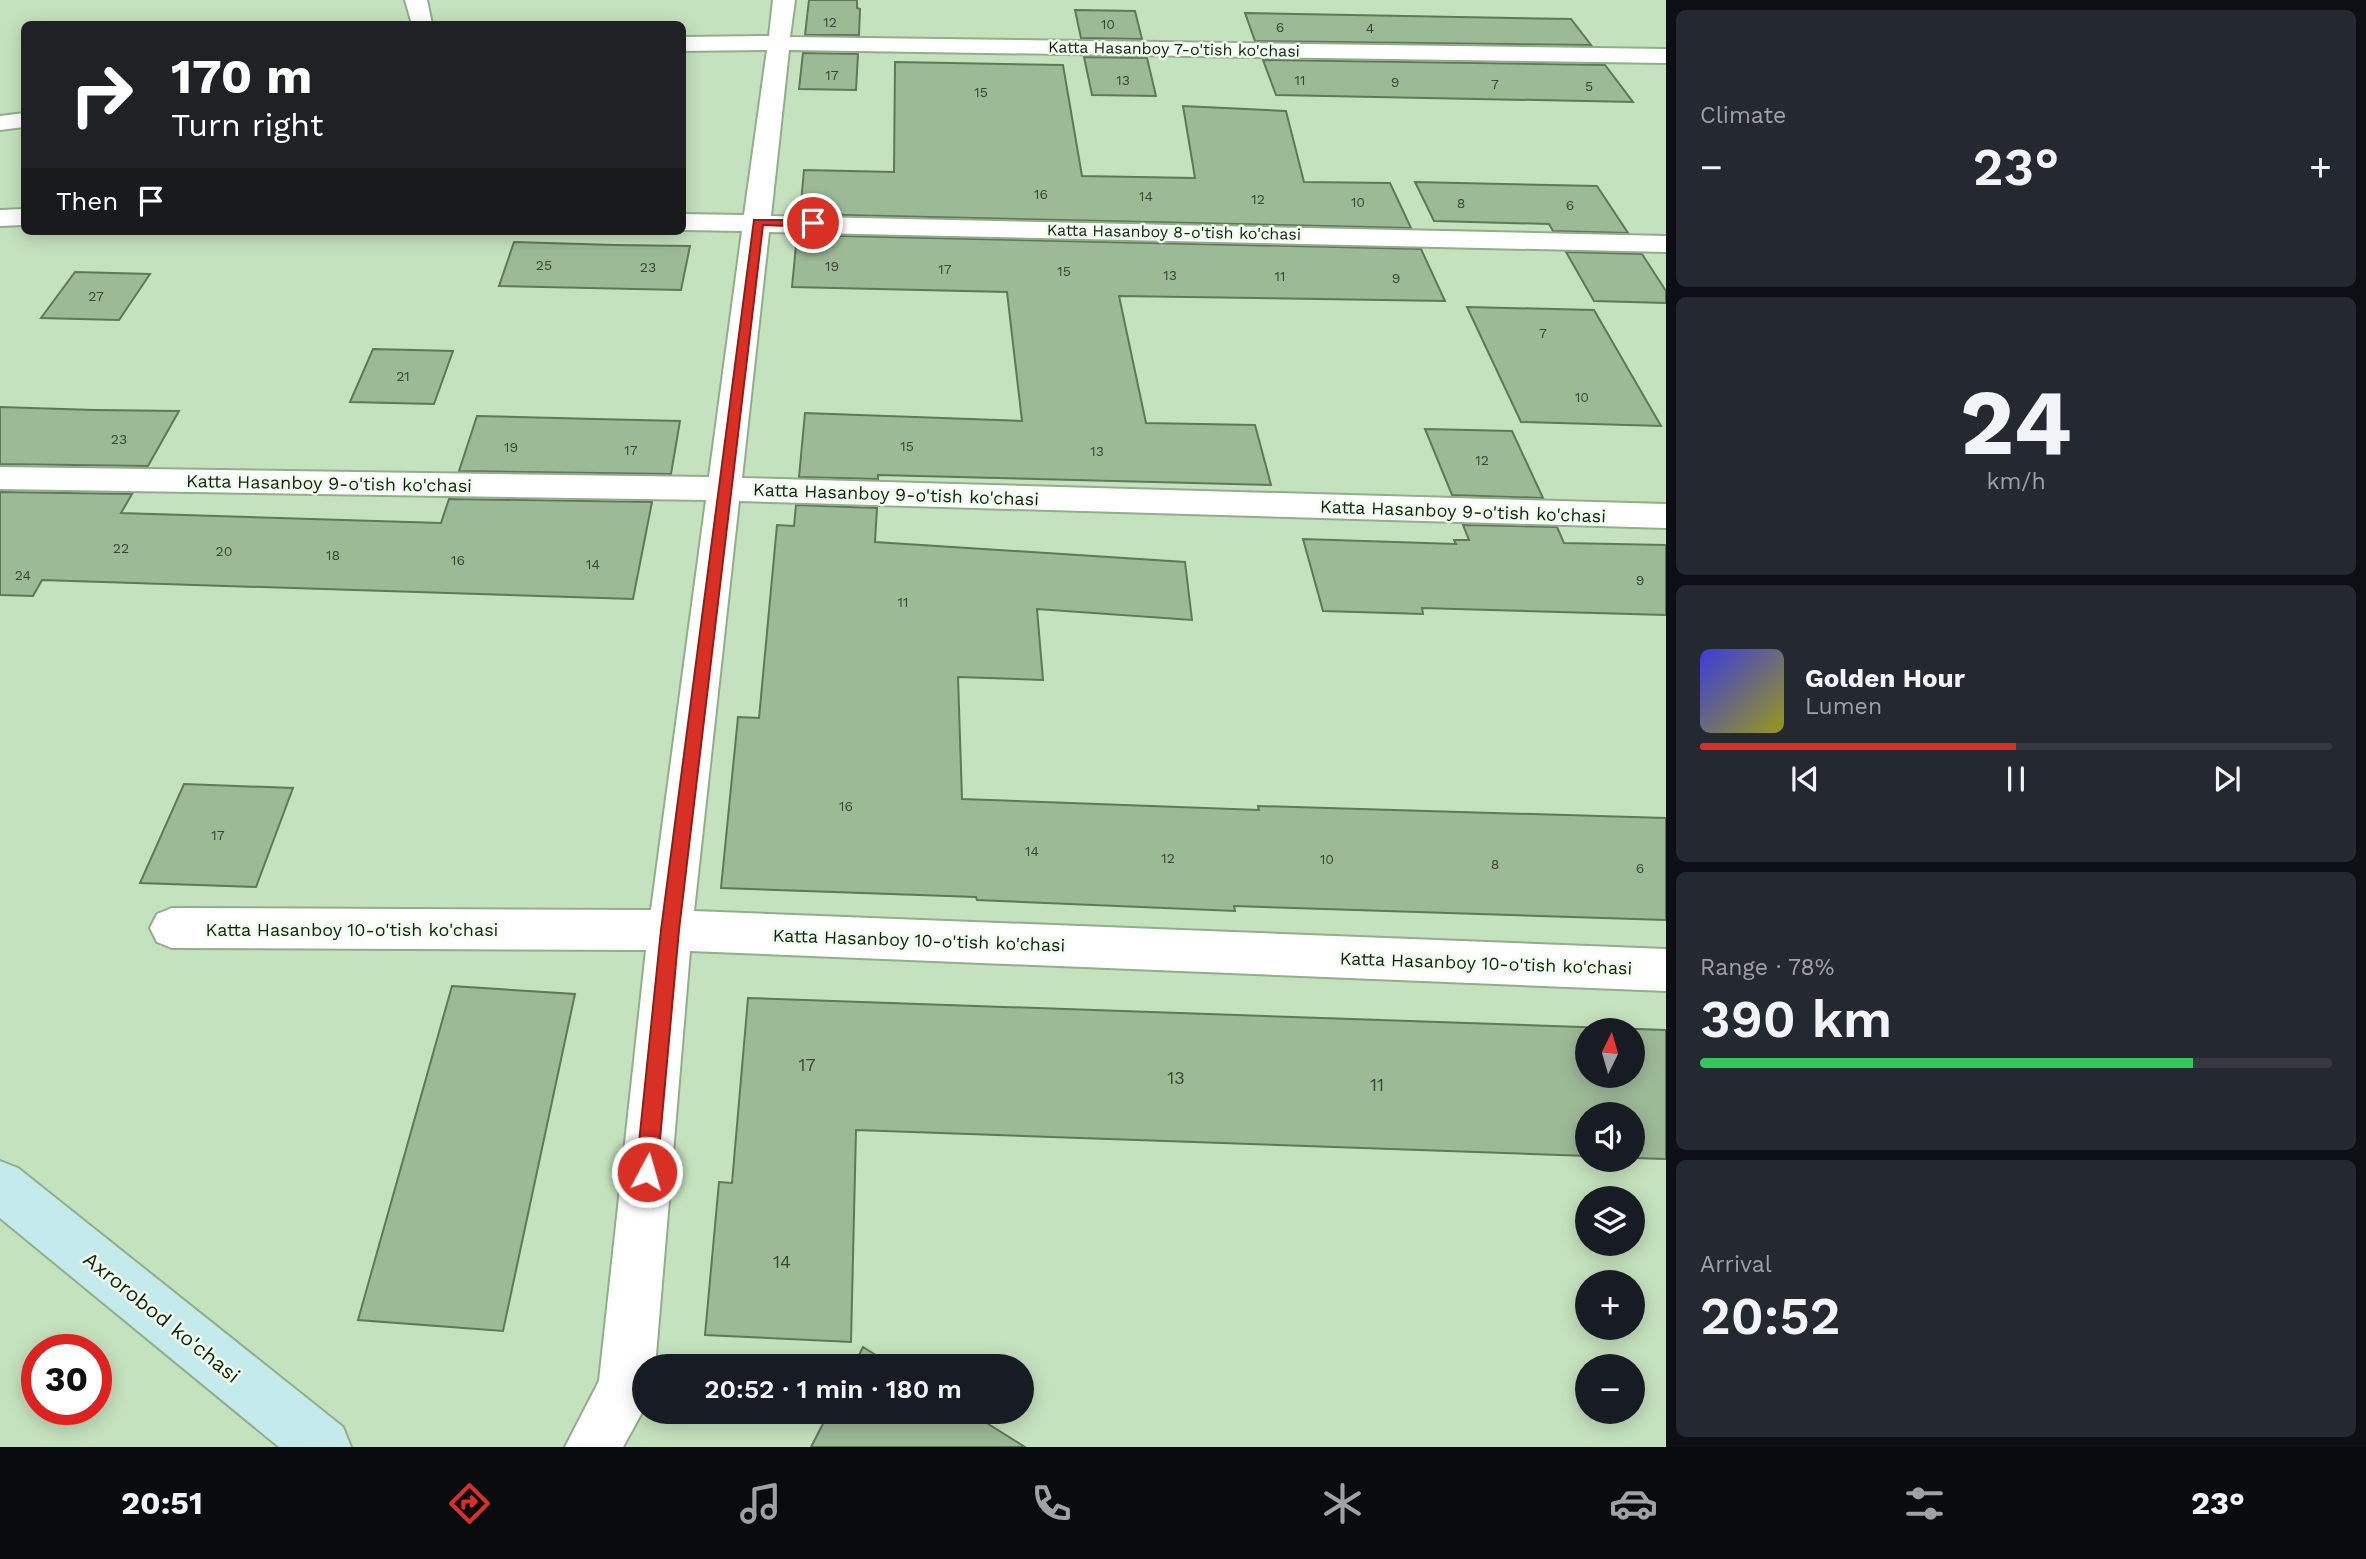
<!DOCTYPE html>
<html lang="en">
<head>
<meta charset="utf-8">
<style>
	body { margin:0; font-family:"Work Sans",sans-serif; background:#242831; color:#f1f3f6; height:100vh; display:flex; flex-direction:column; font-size:26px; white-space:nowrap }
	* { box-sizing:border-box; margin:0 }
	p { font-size:23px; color:#9ea1a6 }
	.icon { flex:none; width:38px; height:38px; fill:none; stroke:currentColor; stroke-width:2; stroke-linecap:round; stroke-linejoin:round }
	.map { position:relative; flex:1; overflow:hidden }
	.sheet { display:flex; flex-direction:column; gap:10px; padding:10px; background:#0d0f14; width:700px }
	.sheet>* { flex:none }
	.top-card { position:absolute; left:21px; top:21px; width:665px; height:214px; border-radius:10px; box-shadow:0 4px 18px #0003; background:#202124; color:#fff; overflow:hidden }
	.needle { width:46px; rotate:5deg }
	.controls { position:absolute; left:1575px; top:1018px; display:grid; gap:14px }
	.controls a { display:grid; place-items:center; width:70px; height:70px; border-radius:50%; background:#171b24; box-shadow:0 4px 18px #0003; font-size:35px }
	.speed { position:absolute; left:21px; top:1334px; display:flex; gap:14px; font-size:35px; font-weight:700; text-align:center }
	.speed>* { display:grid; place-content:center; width:91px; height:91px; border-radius:50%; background:#171b24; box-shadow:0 4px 18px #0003; line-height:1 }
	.speed .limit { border:10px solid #d22; background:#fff; color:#111 }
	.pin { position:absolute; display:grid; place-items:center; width:60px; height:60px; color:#fff; margin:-30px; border:4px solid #fff; border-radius:50%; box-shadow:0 2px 7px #0007 }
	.me { position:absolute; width:77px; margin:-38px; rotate:6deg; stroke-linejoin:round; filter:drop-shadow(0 0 5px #0008) }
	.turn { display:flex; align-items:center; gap:24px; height:147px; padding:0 35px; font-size:32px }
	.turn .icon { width:91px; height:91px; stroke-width:2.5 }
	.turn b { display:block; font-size:49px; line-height:60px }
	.then { display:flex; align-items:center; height:66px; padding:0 35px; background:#0003; gap:14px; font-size:26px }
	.big { font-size:52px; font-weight:600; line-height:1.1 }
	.sheet .card { flex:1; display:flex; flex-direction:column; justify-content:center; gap:10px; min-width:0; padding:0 24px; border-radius:10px; background:#242831 }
	.sheet .dial { align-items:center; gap:0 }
	.dial b { font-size:91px; line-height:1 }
	.song { display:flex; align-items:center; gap:21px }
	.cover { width:84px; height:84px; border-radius:10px; background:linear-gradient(135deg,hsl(240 70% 55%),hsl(60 70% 35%)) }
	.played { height:7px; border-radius:4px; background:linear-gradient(90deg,#d93025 50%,#363941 50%) }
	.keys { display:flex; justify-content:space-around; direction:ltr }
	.heat { display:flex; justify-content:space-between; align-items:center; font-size:38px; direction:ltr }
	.charge { height:10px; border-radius:5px; background:linear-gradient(90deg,#34c759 78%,#363941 0) }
	.trip { position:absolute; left:632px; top:1354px; width:402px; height:70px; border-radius:35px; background:#171b24; box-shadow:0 4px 18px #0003; font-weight:600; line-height:70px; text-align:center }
	.tabs { display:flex; height:112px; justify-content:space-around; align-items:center; background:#090b0e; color:#9ea1a6 }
	.tabs .icon { width:49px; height:49px }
	.tabs .active { color:#d93025 }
	.tabs b { font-size:32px; color:#f1f3f6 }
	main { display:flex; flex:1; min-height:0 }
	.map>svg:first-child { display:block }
</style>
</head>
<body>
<main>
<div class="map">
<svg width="1666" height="1447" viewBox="0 0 1666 1447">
	<rect width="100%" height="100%" fill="#c5e2be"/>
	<path fill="#9dba97" stroke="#5e7858" stroke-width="2" fill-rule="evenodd" d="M809 0H857V8L860 9 859 35H805Z
		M1075 10 1135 11 1142 39 1081 38Z
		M1245 13 1571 19 1591 45 1255 41Z
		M803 53 858 54 856 90 799 89Z
		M1084 57 1147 58 1156 96 1092 95Z
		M1263 60 1605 65 1633 102 1276 95Z
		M895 62 1063 65 1082 176 1195 178 1183 106 1286 111 1304 182 1390 183 1411 228 800 214 804 170 894 172Z
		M1415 182 1597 186 1628 233 1553 231 1549 224 1434 221Z
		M797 235 1421 249 1445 301 1119 296 1146 423 1255 425 1271 485 878 475V479L799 477 805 413 1022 421 1007 292 792 287Z
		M514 242 615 245 690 246 681 290 499 286Z
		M1566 252 1642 254 1666 291V303L1594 301Z
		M75 272 150 274 119 320 41 318Z
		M1467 307 1594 310 1661 426 1521 422Z
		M373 349 453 351 434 404 350 402Z
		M0 407 94 410 179 411 148 466 0 464Z
		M477 416 595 419 680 421 671 474 459 471Z
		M1425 429 1512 431 1543 498 1452 495Z
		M0 492 132 494 121 513 441 523 449 499 652 502 633 599 42 580 33 596 0 595Z
		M796 505 877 508 875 542 1185 562 1192 620 1037 609 1043 680 958 677 962 799 1259 810 1258 806 1666 818V920L1234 906 1235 911 977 900 976 897 721 888 738 717 759 718 777 525 794 526Z
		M1463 525 1557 527 1564 543 1666 545V615L1422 608 1423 614 1323 611 1303 539 1456 544 1454 540H1469Z
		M184 784 293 788 256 887 140 883Z
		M452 986 575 994 503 1331 358 1320Z
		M748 998 1666 1030V1159L1633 1158V1115H1587V1156L856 1130 851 1342 705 1335 719 1182 732 1183ZM1587 1031H1633V1076H1587Z
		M863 1347 895 1367H853Z
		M829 1412H969L1025 1447H811Z"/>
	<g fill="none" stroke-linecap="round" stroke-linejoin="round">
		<defs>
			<path id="street" d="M405 0H427L432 24H412Z
				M773 0H795L790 37 1666 49V63L789 50 771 216 1666 236V252L769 232 742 478 1666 504V528L739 501 694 911 1666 949V991L690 951 655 1367H644V1409L623 1447H565L599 1381 646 950 172 948 157 942 150 928 157 914 172 908 651 910 706 500 0 489V467L709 477 742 231 682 230V214L744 215 767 50 682 51V37L769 36Z
				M24 113V127L0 130V116Z
				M24 209V225L0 226V210Z"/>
			<path id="secondary" d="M0 1161 18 1168 343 1427 351 1447H279L0 1218Z"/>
		</defs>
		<use href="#street" stroke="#92ad8b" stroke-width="4"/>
		<use href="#secondary" stroke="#92ad8b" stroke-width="4"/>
		<use href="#street" fill="#fff" fill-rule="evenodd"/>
		<use href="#secondary" fill="#c5eaec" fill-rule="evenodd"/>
	</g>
	<path fill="#d93025" stroke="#8d1f18" stroke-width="2" d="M754 220H813L818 223 813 227 763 225 679 930 657 1172 654 1179 647 1182 639 1179 636 1172 661 930Z"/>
	<g text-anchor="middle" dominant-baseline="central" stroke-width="5" stroke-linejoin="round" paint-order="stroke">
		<g font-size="14" fill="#384735">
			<text x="830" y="22">12</text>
			<text x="1108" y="24">10</text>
			<text x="1280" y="27">6</text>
			<text x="1370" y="28">4</text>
			<text x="832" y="75">17</text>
			<text x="1123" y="80">13</text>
			<text x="1300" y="80">11</text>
			<text x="1395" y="82">9</text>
			<text x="1495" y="84">7</text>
			<text x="1589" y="86">5</text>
			<text x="981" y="92">15</text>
			<text x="1041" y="194">16</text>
			<text x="1146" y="196">14</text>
			<text x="1258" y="199">12</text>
			<text x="1358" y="202">10</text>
			<text x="1461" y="203">8</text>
			<text x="1570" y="205">6</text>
			<text x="544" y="265">25</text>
			<text x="832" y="266">19</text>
			<text x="648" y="267">23</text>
			<text x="945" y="269">17</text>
			<text x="1064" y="271">15</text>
			<text x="1170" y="275">13</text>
			<text x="1280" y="276">11</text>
			<text x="1396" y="278">9</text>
			<text x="96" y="296">27</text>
			<text x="1543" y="333">7</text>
			<text x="403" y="376">21</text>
			<text x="1582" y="397">10</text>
			<text x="119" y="439">23</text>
			<text x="907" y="446">15</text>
			<text x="511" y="447">19</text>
			<text x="631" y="450">17</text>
			<text x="1097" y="451">13</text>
			<text x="1482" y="460">12</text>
			<text x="121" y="548">22</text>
			<text x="224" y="551">20</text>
			<text x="333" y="555">18</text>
			<text x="458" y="560">16</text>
			<text x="593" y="564">14</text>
			<text x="23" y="575">24</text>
			<text x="1640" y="580">9</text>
			<text x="903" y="602">11</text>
			<text x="846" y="806">16</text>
			<text x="218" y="835">17</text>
			<text x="1032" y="851">14</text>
			<text x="1168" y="858">12</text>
			<text x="1327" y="859">10</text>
			<text x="1495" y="864">8</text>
			<text x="1640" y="868">6</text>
		</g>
		<g font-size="16" fill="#172114" stroke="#effeec">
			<text transform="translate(1174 49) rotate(1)">Katta Hasanboy 7-o'tish ko'chasi</text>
			<text transform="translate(1174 232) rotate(1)">Katta Hasanboy 8-o'tish ko'chasi</text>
		</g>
		<g font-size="18" fill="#172114" stroke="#effeec">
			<text transform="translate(329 483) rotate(1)">Katta Hasanboy 9-o'tish ko'chasi</text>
			<text transform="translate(896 494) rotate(2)">Katta Hasanboy 9-o'tish ko'chasi</text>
			<text transform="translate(1463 511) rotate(2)">Katta Hasanboy 9-o'tish ko'chasi</text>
			<text x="352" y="929">Katta Hasanboy 10-o'tish ko'chasi</text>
			<text transform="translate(919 940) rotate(2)">Katta Hasanboy 10-o'tish ko'chasi</text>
			<text transform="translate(1486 963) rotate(2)">Katta Hasanboy 10-o'tish ko'chasi</text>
		</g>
		<g font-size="18" fill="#384735">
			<text x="807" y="1064">17</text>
			<text x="1176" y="1077">13</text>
			<text x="1377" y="1084">11</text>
			<text x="782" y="1261">14</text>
		</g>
		<g font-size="21" fill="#172114" stroke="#effeec">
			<text transform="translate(162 1317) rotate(39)">Axrorobod ko'chasi</text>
		</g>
	</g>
</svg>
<div class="controls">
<a><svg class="needle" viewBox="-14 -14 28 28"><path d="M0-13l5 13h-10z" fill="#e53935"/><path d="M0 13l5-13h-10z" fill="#9ea1a6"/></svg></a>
<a><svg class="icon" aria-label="sound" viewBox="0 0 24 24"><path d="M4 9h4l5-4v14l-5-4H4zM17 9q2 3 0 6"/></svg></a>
<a><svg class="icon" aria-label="layers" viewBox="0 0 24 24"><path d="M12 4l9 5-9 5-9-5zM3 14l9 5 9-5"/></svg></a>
<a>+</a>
<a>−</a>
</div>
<div class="speed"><div class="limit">30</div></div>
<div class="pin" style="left:813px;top:223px;background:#d93025"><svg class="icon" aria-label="arrive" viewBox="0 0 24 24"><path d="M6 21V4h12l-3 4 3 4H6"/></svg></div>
<svg class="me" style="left:647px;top:1172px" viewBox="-20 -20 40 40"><circle r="17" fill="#d93025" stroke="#fff" stroke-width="3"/><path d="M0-11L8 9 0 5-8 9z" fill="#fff"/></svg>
<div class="trip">20:52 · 1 min · 180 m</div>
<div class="top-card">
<div class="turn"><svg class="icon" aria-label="right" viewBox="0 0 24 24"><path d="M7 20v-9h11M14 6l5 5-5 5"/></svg><div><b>170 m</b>Turn right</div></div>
<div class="then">Then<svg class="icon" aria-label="arrive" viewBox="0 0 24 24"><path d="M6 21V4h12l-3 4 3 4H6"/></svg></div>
</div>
</div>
<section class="sheet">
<div class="card"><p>Climate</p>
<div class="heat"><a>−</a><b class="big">23°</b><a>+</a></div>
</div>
<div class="card dial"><b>24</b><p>km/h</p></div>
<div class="card">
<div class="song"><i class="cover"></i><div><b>Golden Hour</b><p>Lumen</p></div></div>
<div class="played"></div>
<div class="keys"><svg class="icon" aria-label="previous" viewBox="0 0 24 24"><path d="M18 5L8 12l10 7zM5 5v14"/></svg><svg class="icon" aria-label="pause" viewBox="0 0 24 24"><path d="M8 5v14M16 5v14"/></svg><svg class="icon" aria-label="next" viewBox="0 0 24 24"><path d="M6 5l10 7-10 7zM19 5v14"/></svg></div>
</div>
<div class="card"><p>Range · 78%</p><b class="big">390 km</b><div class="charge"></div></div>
<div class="card"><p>Arrival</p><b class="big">20:52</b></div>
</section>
</main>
<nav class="tabs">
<b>20:51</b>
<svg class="icon active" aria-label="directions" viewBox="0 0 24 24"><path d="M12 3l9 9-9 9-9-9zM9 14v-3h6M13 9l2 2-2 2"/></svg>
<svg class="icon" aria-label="music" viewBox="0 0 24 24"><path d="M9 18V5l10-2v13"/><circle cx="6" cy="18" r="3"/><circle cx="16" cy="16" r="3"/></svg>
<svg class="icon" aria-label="phone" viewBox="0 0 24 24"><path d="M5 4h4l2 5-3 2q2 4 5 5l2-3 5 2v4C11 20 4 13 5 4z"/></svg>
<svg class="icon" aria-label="climate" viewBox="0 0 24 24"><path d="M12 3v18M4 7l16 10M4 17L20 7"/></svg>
<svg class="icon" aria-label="car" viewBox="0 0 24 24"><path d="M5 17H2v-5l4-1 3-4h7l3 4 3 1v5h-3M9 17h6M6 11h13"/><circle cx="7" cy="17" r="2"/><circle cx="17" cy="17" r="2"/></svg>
<svg class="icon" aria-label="filters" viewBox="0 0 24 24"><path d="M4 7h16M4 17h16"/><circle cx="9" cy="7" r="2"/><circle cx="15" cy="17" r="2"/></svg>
<b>23°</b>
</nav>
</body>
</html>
